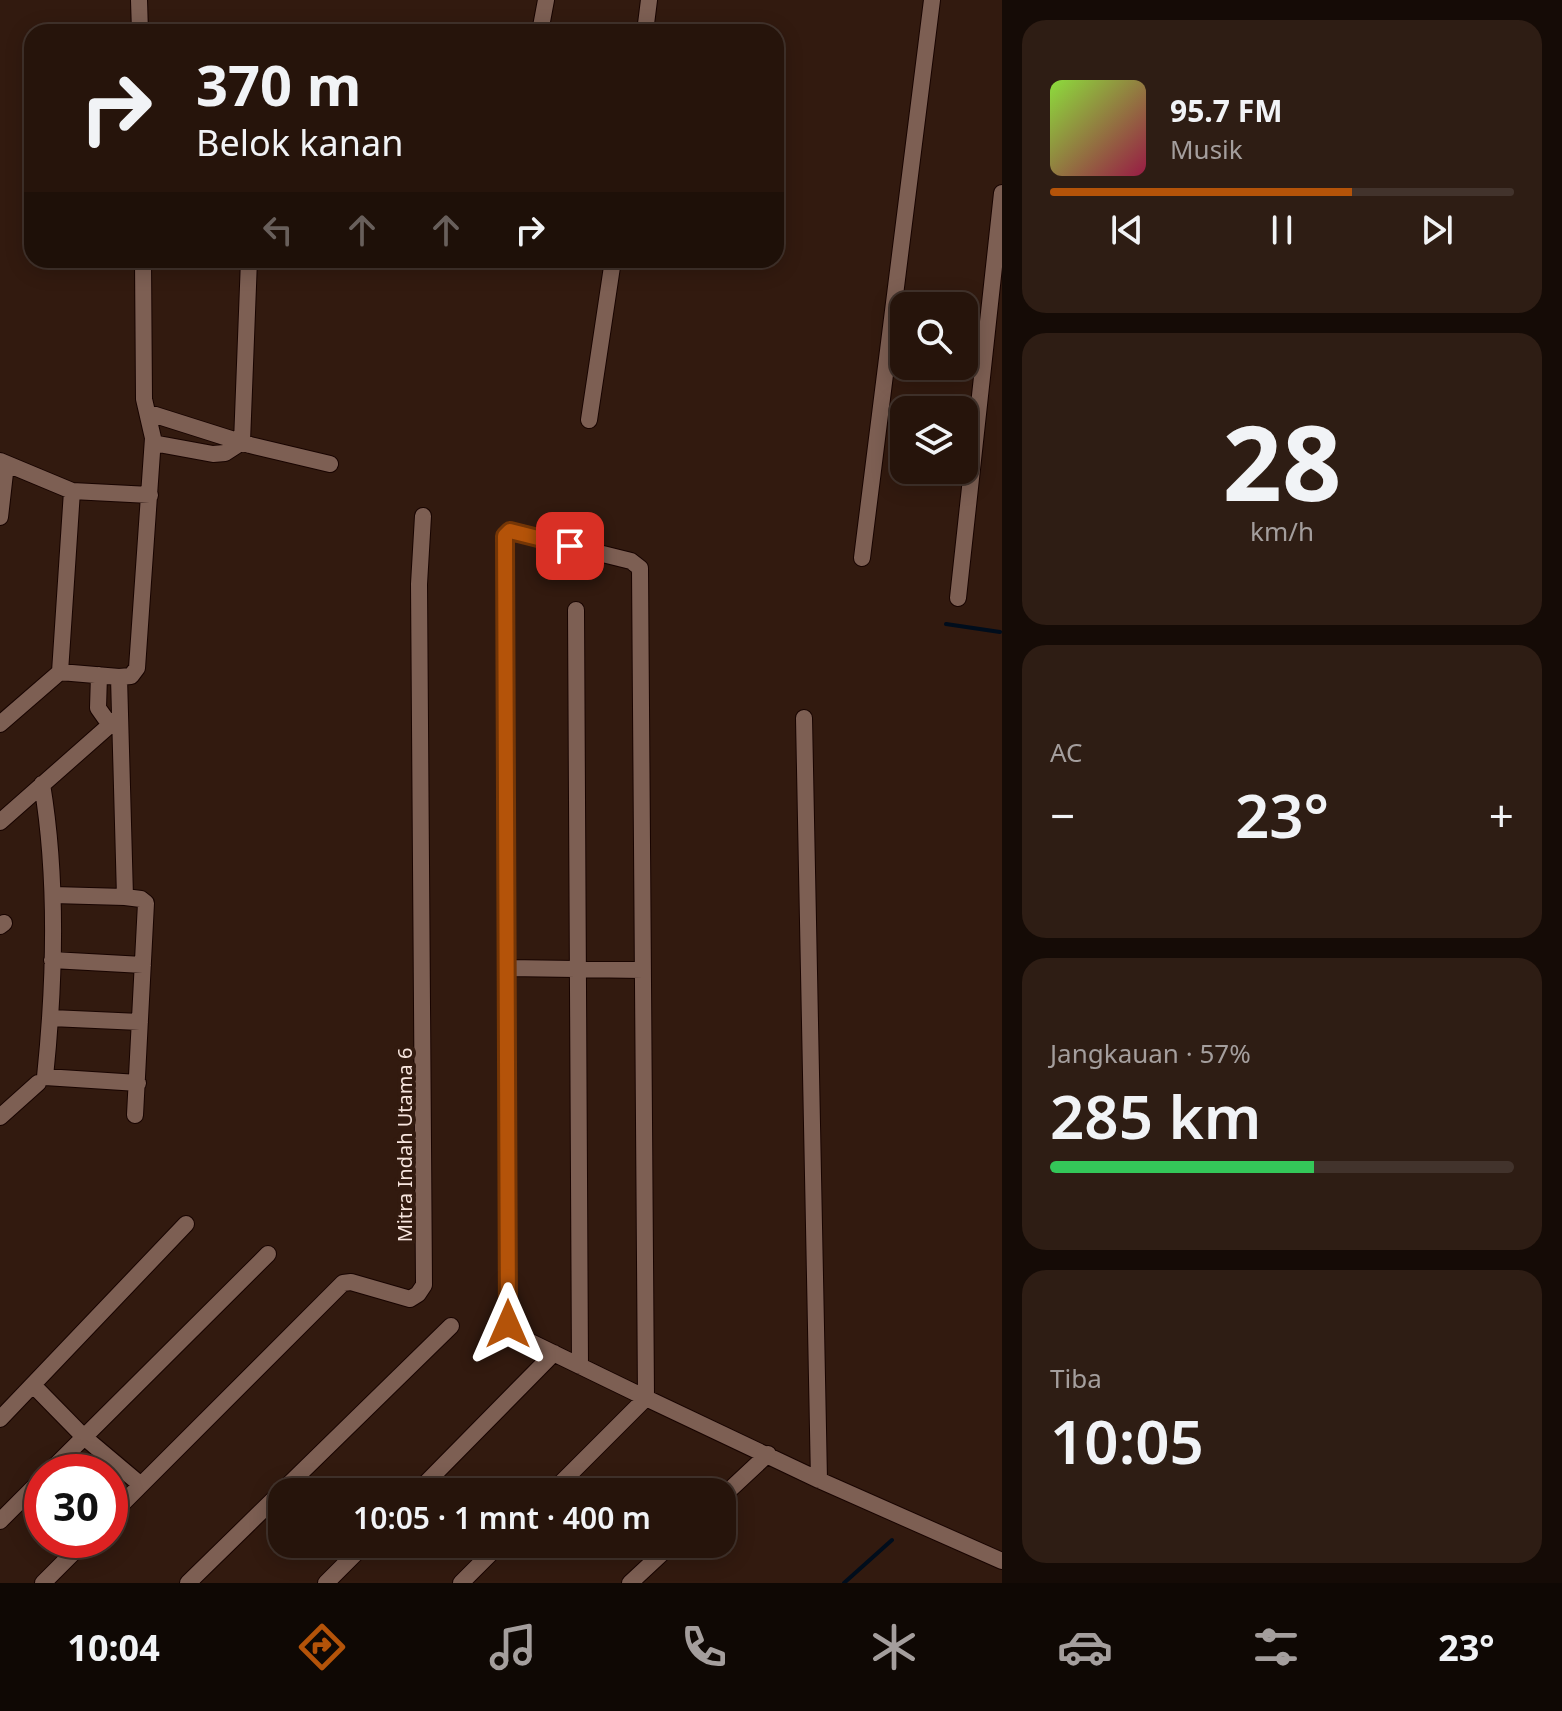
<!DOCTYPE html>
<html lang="id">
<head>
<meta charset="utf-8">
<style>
	body { margin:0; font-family:"Noto Sans",sans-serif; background:#2e1d14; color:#f1f3f6; height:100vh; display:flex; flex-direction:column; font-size:30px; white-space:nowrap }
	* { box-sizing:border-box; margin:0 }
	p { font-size:26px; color:#a49e9d }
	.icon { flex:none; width:44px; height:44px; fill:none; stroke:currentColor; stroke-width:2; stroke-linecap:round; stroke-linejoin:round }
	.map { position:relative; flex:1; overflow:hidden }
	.sheet { display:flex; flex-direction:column; gap:20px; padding:20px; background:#150b06; width:560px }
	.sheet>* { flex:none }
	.guide { position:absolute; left:24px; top:24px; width:760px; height:244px; border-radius:24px; box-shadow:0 4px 20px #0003,0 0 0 2px #42332c; background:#26140b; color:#f1f3f6; overflow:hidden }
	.tools { position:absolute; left:890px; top:292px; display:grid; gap:16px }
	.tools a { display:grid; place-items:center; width:88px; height:88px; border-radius:16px; background:#26140b; box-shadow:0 4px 20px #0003,0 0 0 2px #42332c; font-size:40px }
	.speed { position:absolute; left:24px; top:1454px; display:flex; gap:16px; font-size:40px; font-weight:700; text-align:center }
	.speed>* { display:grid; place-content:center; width:104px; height:104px; border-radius:50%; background:#26140b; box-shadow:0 4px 20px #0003,0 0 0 2px #42332c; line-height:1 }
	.speed .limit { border:12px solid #d22; background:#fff; color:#111 }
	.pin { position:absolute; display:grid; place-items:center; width:68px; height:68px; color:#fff; margin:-34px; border-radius:16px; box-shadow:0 4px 12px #0006 }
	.me { position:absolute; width:88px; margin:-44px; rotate:0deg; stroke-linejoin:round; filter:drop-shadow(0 0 6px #0008) }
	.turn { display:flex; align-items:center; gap:28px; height:168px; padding:0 40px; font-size:36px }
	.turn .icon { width:104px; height:104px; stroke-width:2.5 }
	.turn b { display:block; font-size:56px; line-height:68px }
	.lanes { display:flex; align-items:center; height:76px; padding:0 40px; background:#0003; justify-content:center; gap:40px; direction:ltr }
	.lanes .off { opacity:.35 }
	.big { font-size:60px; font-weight:600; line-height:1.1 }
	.sheet .widget { flex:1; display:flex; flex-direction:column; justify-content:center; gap:12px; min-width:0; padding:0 28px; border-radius:24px; background:#2e1d14 }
	.sheet .dial { align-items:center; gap:0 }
	.dial b { font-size:104px; line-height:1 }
	.song { display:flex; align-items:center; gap:24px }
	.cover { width:96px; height:96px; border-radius:12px; background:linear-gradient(135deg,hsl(90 70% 55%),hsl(340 70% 35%)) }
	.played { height:8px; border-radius:4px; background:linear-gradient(90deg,#b45309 65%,#42332c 65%) }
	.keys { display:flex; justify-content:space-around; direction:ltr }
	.heat { display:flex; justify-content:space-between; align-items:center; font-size:44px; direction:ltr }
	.charge { height:12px; border-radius:6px; background:linear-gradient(90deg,#34c759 57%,#42332c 0) }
	.trip { position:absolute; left:268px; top:1478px; width:468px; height:80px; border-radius:24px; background:#26140b; box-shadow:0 4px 20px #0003,0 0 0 2px #42332c; font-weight:600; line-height:80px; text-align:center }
	.dock { display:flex; height:128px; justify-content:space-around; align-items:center; background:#0f0804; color:#a49e9d }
	.dock .icon { width:56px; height:56px }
	.dock .selected { color:#b45309 }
	.dock b { font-size:36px; color:#f1f3f6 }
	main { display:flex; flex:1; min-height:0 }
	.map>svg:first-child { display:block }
</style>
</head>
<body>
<main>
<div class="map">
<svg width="1002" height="1583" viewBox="0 0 1002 1583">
	<rect width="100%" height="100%" fill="#321a0f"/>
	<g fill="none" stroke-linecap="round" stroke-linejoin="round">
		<path stroke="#000d1c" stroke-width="4" d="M946 624 1000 632
			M844 1583 892 1540"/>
		<defs>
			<path id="minor" d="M139 0 140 32
				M540 32 546 0
				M645 32 649 0
				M149 413 250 445 330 464
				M589 420 613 260
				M153 443 213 454 225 453 242 442 249 260
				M0 461 72 491
				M0 517 6 464
				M862 558 932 0
				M958 598 1002 193
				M576 610 580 1366
				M60 672 72 491 150 495
				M99 675 98 708 110 725
				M804 718 819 1480
				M0 724 60 672 119 677
				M42 784C58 880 55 980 45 1077L138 1083
				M0 822 119 717
				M53 895 125 897
				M0 926 4 923
				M52 960 143 965
				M506 968 643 970
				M51 1018 140 1022
				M135 1115 146 903 141 899 125 897 119 677 131 676 137 668 153 438 144 399 143 260
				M0 1117 38 1083
				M34 1386 84 1437 141 1485
				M0 1419 186 1224
				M49 1472 268 1254
				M417 1492 554 1353
				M552 1492 646 1398 512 1333 508 1324 505 536 510 531 631 561 640 568 646 1398 819 1480 1002 1561
				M722 1497 768 1454
				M110 1516 343 1283 351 1282 410 1299 418 1294 424 1285 419 584 423 516
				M0 1521 42 1479
				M43 1583 86 1540
				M188 1583 451 1326
				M326 1583 365 1544
				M461 1583 500 1544
				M630 1583 672 1544"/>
		</defs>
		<use href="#minor" stroke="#180400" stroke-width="18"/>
		<use href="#minor" stroke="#7d5f53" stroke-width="16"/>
	</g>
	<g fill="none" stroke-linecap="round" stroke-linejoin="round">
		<defs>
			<path id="route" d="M508 1324 505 536 510 531 570 546"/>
		</defs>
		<use href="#route" stroke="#753606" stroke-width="20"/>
		<use href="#route" stroke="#b45309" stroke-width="14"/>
	</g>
	<g text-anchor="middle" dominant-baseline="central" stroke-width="8" stroke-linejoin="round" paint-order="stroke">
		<g font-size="20" fill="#f7e5de" stroke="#321a0f">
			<text transform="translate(404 1145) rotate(-90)">Mitra Indah Utama 6</text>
		</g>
	</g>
</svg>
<div class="tools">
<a><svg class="icon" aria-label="search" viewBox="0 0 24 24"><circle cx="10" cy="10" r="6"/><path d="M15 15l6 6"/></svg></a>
<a><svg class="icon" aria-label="layers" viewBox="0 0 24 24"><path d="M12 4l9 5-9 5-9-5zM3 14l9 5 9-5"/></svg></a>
</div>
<div class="speed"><div class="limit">30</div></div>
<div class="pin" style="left:570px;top:546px;background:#d93025"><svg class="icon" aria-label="arrive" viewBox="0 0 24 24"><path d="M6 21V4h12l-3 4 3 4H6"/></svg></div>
<svg class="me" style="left:508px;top:1324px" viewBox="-20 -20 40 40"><path d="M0-17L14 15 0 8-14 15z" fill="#b45309" stroke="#fff" stroke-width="4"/></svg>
<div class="trip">10:05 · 1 mnt · 400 m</div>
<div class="guide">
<div class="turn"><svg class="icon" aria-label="right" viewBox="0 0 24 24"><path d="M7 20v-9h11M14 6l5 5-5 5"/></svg><div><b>370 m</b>Belok kanan</div></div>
<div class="lanes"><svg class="icon off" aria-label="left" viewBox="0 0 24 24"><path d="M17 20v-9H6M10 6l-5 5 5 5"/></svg><svg class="icon off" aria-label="ahead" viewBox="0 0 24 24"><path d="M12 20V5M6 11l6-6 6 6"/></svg><svg class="icon off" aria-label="ahead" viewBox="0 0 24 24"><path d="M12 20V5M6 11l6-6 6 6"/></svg><svg class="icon" aria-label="right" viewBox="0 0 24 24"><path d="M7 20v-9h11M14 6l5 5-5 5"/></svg></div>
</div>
</div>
<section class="sheet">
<div class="widget">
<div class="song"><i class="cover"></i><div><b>95.7 FM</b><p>Musik</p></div></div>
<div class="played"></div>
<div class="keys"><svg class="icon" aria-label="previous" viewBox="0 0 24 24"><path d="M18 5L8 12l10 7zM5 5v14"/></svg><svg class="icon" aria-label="pause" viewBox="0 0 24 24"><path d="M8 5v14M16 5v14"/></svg><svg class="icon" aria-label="next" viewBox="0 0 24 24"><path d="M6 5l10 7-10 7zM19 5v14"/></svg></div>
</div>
<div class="widget dial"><b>28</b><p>km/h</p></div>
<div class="widget"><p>AC</p>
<div class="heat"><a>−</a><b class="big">23°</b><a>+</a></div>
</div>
<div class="widget"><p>Jangkauan · 57%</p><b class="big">285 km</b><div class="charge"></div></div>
<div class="widget"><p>Tiba</p><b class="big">10:05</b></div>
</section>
</main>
<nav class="dock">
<b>10:04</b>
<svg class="icon selected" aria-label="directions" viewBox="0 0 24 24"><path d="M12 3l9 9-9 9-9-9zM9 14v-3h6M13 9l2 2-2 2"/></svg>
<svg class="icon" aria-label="music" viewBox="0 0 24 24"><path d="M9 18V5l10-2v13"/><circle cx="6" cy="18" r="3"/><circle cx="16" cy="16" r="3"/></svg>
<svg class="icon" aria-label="phone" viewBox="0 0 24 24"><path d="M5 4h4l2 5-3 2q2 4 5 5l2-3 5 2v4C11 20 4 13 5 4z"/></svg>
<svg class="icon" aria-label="climate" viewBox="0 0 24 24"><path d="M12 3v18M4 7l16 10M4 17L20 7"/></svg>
<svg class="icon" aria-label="car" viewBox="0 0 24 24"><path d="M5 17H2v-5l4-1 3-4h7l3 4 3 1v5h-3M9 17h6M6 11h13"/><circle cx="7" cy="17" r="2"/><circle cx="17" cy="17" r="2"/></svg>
<svg class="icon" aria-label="filters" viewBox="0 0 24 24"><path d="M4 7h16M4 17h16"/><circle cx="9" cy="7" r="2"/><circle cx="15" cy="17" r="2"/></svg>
<b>23°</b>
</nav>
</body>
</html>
